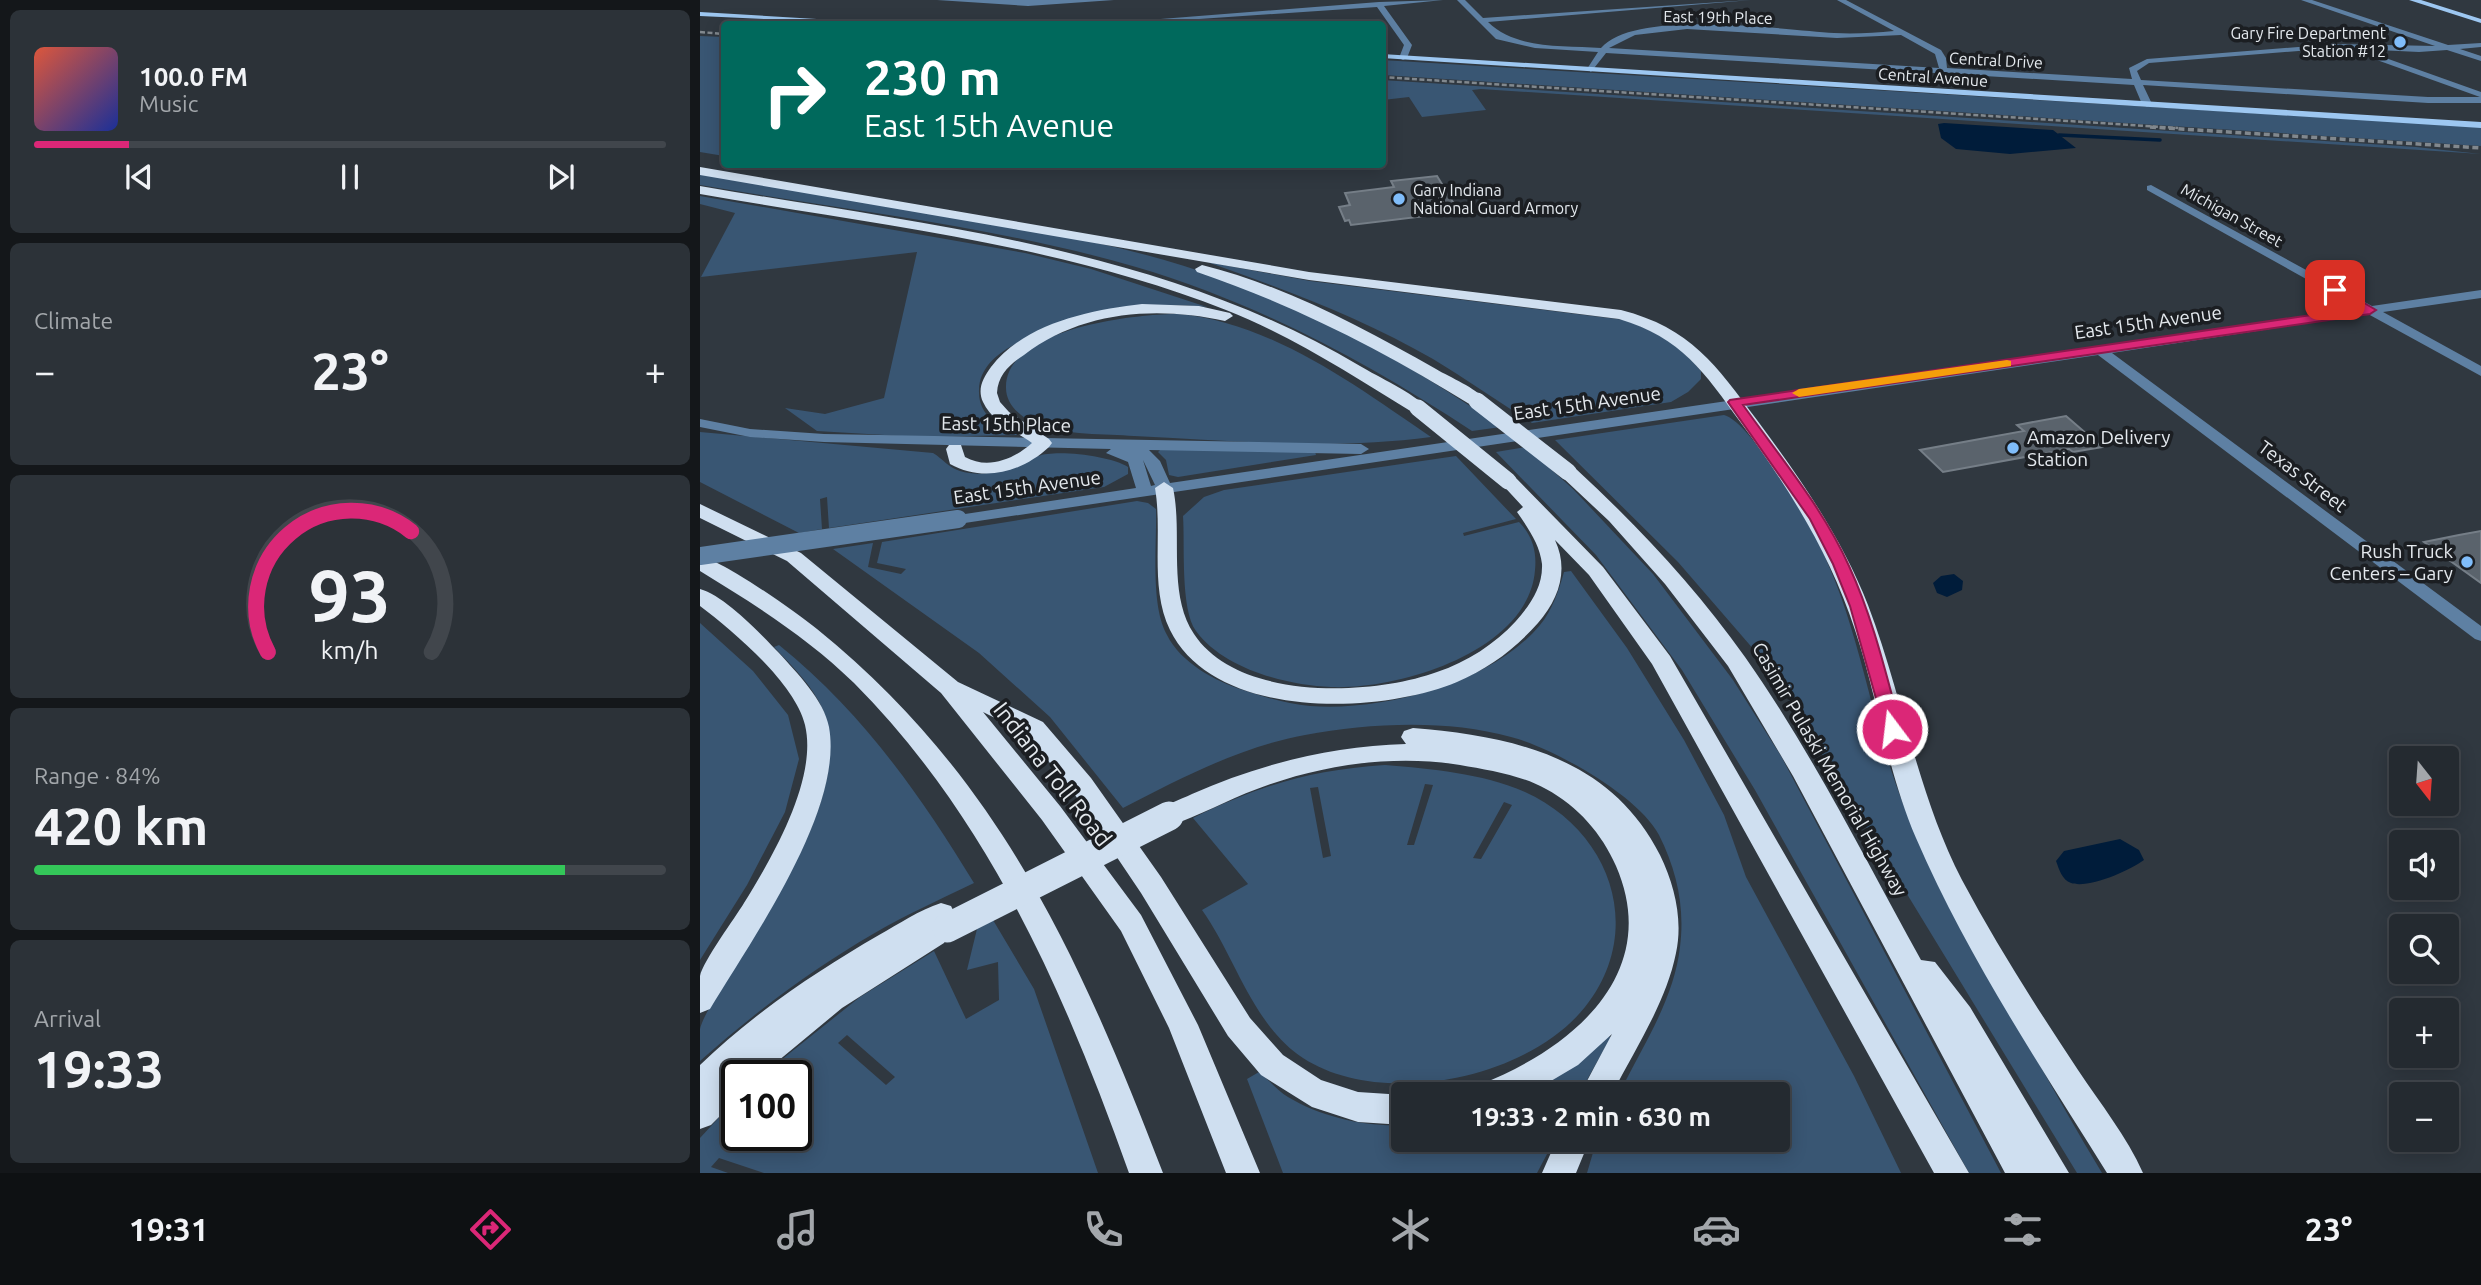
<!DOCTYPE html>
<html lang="en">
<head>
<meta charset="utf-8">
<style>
	body { margin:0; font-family:Ubuntu,sans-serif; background:#2c3238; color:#f1f3f6; height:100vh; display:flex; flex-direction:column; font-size:26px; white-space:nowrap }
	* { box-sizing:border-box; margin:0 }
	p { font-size:23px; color:#a3a7ab }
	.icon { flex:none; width:38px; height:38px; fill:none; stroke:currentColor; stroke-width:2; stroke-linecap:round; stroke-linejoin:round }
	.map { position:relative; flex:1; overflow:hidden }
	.drawer { display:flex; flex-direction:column; gap:10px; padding:10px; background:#14171a; width:700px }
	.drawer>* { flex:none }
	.guide { position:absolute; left:21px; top:21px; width:665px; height:147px; border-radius:7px; box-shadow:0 4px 18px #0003,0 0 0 2px #41464c; background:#00695c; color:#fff; overflow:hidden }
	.needle { width:46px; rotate:163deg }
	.tools { position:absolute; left:1689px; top:746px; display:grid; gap:14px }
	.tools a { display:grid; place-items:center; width:70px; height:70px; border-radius:7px; background:#242a30; box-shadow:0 4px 18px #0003,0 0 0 2px #41464c; font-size:35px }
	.speed { position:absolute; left:21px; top:1060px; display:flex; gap:14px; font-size:35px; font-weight:700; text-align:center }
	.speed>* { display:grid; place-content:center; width:91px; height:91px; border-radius:50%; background:#242a30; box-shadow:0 4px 18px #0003,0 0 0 2px #41464c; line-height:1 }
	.speed .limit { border:4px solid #111; border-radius:10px; background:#fff; color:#111 }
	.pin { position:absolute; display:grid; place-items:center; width:60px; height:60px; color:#fff; margin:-30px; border-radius:14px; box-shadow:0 4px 10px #0006 }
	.me { position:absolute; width:77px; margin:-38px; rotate:345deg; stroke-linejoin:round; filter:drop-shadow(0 0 5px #0008) }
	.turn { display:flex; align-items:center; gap:24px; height:147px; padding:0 28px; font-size:32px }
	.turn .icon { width:91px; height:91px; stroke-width:2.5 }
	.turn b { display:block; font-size:49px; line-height:60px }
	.big { font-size:52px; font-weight:700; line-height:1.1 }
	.drawer .card { flex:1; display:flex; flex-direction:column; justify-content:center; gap:10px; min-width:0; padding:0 24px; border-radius:10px; background:#2c3238 }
	.drawer .dial { align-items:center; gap:0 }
	.dial svg { height:182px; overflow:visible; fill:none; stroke:#41464c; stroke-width:7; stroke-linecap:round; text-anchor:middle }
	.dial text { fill:#f1f3f6; stroke:none }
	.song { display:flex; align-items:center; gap:21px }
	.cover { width:84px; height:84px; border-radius:10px; background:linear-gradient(135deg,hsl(10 70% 55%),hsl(230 70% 35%)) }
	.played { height:7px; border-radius:4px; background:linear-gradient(90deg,#db2777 15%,#41464c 15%) }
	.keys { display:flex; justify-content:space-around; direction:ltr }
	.heat { display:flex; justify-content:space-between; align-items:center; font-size:38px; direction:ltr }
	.charge { height:10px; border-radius:5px; background:linear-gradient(90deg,#34c759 84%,#41464c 0) }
	.trip { position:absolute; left:691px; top:1082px; width:399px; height:70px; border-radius:7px; background:#242a30; box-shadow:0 4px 18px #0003,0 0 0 2px #41464c; font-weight:700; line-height:70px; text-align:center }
	.menu { display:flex; height:112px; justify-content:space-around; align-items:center; background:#0e1113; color:#a3a7ab }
	.menu .icon { width:49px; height:49px }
	.menu .selected { color:#db2777 }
	.menu b { font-size:32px; color:#f1f3f6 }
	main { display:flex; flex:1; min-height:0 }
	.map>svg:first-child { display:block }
</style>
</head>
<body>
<main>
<section class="drawer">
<div class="card">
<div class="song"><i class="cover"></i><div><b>100.0 FM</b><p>Music</p></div></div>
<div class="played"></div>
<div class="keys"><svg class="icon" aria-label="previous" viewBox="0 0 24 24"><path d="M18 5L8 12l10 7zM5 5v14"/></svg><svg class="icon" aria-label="pause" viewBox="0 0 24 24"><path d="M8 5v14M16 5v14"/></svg><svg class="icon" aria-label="next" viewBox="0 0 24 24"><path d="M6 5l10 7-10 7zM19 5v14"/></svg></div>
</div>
<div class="card"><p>Climate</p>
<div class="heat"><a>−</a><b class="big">23°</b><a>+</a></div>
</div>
<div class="card dial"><svg viewBox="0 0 100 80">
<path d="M14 69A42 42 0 1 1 86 69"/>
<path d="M14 69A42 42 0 0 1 77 16" stroke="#db2777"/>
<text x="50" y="56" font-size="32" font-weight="700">93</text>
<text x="50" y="72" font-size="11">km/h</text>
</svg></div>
<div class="card"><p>Range · 84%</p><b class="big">420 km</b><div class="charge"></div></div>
<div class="card"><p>Arrival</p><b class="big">19:33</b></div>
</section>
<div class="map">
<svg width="1781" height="1173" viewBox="0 0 1781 1173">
	<rect width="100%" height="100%" fill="#303840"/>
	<path fill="#395673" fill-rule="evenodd" d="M0 36 24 37V156L0 152Z
		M682 60 1781 127V146L683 75Z
		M682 80 1716 147 1781 154 781 89 772 90 786 110 722 117 709 97 683 100Z
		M0 174C87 189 174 204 262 219 350 233 441 248 525 280 623 316 715 367 801 427L772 431C667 362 558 303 436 267 295 226 145 210 0 185Z
		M0 196 325 253 391 269 507 307C483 305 460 304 437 307 419 309 401 316 385 321 351 330 280 345 279 390 278 416 298 425 318 435L218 437 117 431 85 408 125 414 184 398 217 252 1 277 35 213 0 204Z
		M507 262 610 281 925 320C960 334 976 342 1001 371V379L988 392 971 402 832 423C799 402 766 379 733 359 662 318 584 289 507 262Z
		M478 314C571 322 656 386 731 437 633 450 532 441 434 436 407 434 363 435 339 425 323 419 306 406 306 388 304 328 436 314 478 314Z
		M1024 415C1048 421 1095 501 1109 526 1158 611 1167 710 1202 801 1229 872 1267 937 1305 1003 1337 1060 1368 1117 1402 1173H1377L1068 666 978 562 855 440Z
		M0 432 233 453C243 459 249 468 260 471 289 480 313 465 338 456 356 449 412 456 428 467V474L404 487 129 528 127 497 120 499 122 529 99 533 0 482Z
		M826 447 873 489 953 574 1033 680 1081 756 1301 1173H1269L1055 790 982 670 896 555 796 452Z
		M461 449 615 452 616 455 478 477 469 475 466 460 458 452Z
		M756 456 816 519 763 533 764 536 819 522C832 535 837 551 835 570 829 651 699 690 631 687 586 685 524 669 496 631 480 609 485 544 483 516L504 497 524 490Z
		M437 501 448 503 456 509C457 544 450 605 467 635 481 663 515 681 543 690 564 697 587 704 610 706 682 712 792 683 840 625 852 611 859 590 864 572L871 571 927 648 984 740 1024 815 1046 877 1154 1076 1201 1173H887L897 1139H1078V1094H919C942 1047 974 1000 980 947 985 907 977 871 959 835 938 795 853 748 811 737 746 719 670 723 605 735 540 747 481 778 423 808L350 717 279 653 133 549 173 543 168 567 201 574 206 569 177 563 182 542Z
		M0 623 53 671 88 715 99 759 85 812 47 885 0 960Z
		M79 645C161 711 219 793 274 883 241 899 205 915 173 934 111 970 54 1013 0 1061 0 1051 0 1039 0 1029 4 1012 27 981 37 964 73 900 154 787 123 710 113 686 92 666 74 647Z
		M685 765C732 769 781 773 825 792 911 831 946 930 885 1007 828 1079 681 1109 603 1058 553 1026 535 956 502 910L548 884 493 818C561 785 610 770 685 765ZM725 784 733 785 714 845H707ZM618 787 631 856 623 858 610 788ZM804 802 812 805 781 859 773 858Z
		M293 920 334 989 398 1173H64L19 1158 11 1167 28 1173H0V1138L37 1098V1136H96V1076H61L160 997 234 951 266 1019 299 1000 298 962 267 970 277 929ZM147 1035 195 1077 186 1085 138 1043Z
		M903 1035 911 1037 879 1094H817Z
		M559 1072C569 1080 578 1091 588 1097 621 1117 666 1127 703 1125L704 1139H855L837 1173H583L547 1079Z"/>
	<path fill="#001c3a" d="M1244 123 1353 130 1376 148 1310 154 1256 149 1241 138 1238 124Z
		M1254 574 1263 581 1262 590 1247 597 1237 593 1233 583 1241 576Z
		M1420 839 1439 850 1444 860C1429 871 1388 889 1371 883 1362 880 1359 869 1356 861L1364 851Z"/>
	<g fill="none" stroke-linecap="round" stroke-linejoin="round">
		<path stroke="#001c3a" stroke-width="3.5" d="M1359 135 1460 140"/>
	</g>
	<path fill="#5a636c" stroke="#757e87" stroke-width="2" d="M737 176 759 212 651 225 649 220 645 221 639 207 650 205 645 193 694 187 691 181Z
		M1366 416 1402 447 1373 452 1369 449 1243 472 1220 450 1324 431 1317 425Z
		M1781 531V583L1724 542 1759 535Z"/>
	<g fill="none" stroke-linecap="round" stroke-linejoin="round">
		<path fill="#5e80a3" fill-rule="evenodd" d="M237 0H414L328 6Z
			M743 0 684 6 712 45 707 58 703 60 699 58 704 45 677 7 426 24H397L679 2Z
			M757 0H765L783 18 1051 0 788 22C817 50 863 45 901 48 936 8 1083 30 1134 33 1154 34 1174 33 1194 31L1137 0H1146L1241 50 1246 58 1247 68 1432 79 1429 68 1447 59 1636 44 1735 46 1601 0H1612L1748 45 1781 43V47L1760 49 1781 56V61L1747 50 1719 52 1636 48 1449 63 1437 71 1441 80 1728 97H1780L1663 55 1666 51 1781 92V103H1728L1443 85 1452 104 1447 107 1442 104 1434 85 906 53 891 72 887 69 898 52 835 48 796 39ZM987 29 1137 38 1201 35 1235 54 1239 68 909 48 935 35Z
			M1451 185 1672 306 1781 290V298L1683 312 1781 366V376L1668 314 1412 353 1781 626V641L1775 639 1398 355 258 524 250 519 252 516 436 488 428 462 406 453 411 449 124 442 50 437 0 427V419L50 429 124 434 661 444 669 449 661 454 449 450 460 461 470 483 1658 308 1447 190V186ZM443 460 455 485 451 486Z"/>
		<path fill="#9dc7f1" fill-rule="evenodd" d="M1709 0H1721L1781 19V23Z
			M0 12 167 22 171 24 0 16Z
			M682 54 1781 122V128L682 58Z"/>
		<path fill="#cfdff0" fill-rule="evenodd" d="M0 167 609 272 921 310C991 328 1016 365 1057 420 1100 478 1142 538 1168 605 1203 697 1217 793 1262 880 1297 946 1337 1008 1378 1070 1400 1103 1427 1137 1443 1173H1407C1339 1064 1267 956 1216 838 1187 771 1178 699 1155 630 1130 553 1088 487 1041 423 1004 372 982 338 919 319L609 280 0 175Z
			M0 186C225 225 460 247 660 366 678 377 714 393 727 408L718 413 712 412C652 375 592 336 526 310 359 244 176 225 0 194Z
			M502 265C584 285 663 328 736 369 751 378 775 387 786 401L777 406 771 405C684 351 594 305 497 272L495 269Z
			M442 304 499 306 530 313 533 316 525 321C456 306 382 311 324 355 310 364 298 375 297 393L300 402 309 412 349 439 352 443 349 447C322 472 284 483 250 464L246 449 249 445H261L265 457C288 470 314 459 332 443 315 431 292 422 283 402 277 389 283 378 291 367 325 323 390 310 442 304Z
			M868 466 875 468C937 525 996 588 1045 657 1112 752 1165 859 1221 960L1235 962 1270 1007 1369 1173H1305L1093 776 1028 666 965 584 909 521 861 476 859 472 861 468Z
			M808 475 815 477 903 567 970 656 1269 1173H1234L952 664 889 575 855 540C869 570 859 599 838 623 814 650 789 668 757 682 678 715 514 720 470 630 449 587 463 534 455 488L464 482 473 488C483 534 467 593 494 634 538 701 671 696 737 672 767 662 795 644 816 621 830 605 843 587 842 564 840 545 828 528 817 512L823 507 799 481Z
			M0 504 101 553 258 682 343 722 391 778 461 877 550 1018 583 1055 621 1080 658 1092 704 1095V1125L658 1122 612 1107 561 1075 528 1036 441 893 373 792 327 734 283 712 360 806 441 915 498 1025 560 1173H526L469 1028 421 931 342 820 241 693 87 561 0 518Z
			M0 556C27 563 93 610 117 629 300 777 380 958 463 1173H429C365 994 290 820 154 683 108 638 54 604 0 571Z
			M0 589C25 596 61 634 79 653 97 673 124 700 129 727 144 810 52 939 10 1009L0 1013C0 1001 0 987 0 976 3 961 35 918 44 903 72 858 118 779 105 725 95 683 33 631 0 606Z
			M713 728C814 736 911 758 960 855 975 886 983 920 976 953 966 1003 935 1049 912 1094H880L912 1034 878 1065 829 1094H776L781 1084C871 1049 963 974 916 866 902 834 878 806 846 789 821 775 788 770 760 765 693 754 620 765 557 789 527 800 499 816 469 826L460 823 456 816C463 804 480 800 492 794 560 764 632 746 706 744L701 737 704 731Z
			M241 903 251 906 255 914 251 922 243 926 248 935 244 943 142 1008 60 1076H37V1099L11 1125 0 1129V1065C53 1014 115 972 179 935 199 924 219 910 241 903Z
			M857 1139H890L876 1173H842Z"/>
		<path stroke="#81888e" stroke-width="2.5" stroke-dasharray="5 2.5" stroke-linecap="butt" d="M0 32 24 34
			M682 77 1478 128"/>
		<path stroke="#81888e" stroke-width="3.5" stroke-dasharray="6 3.5" stroke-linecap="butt" d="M1450 127 1781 148"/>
		<path stroke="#5e80a3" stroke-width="18" d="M0 556 258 519"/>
		<path stroke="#cfdff0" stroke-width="17" d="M777 401 868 472
			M718 408 808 481"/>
		<path stroke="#cfdff0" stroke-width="29" d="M247 928 469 816"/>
	</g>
	<path fill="#db2777" stroke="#8e194d" stroke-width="2" d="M1631 288H1639L1676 310 1670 314 1043 405C1080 457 1123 508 1149 566 1173 618 1186 674 1201 729L1192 736 1186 734 1150 606 1133 564 1110 519 1028 402 1030 400 1659 308 1631 293Z"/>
	<path fill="#f59e0b" d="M1307 360 1311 361V366L1099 397 1092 393 1099 389Z"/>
	<g fill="#80bdfa" stroke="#1b1e22" stroke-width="2.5">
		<circle cx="1700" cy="42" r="7"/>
		<circle cx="699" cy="199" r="7"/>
		<circle cx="1313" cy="448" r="7"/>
		<circle cx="1767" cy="562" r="7"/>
	</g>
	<g text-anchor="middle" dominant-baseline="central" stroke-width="7" stroke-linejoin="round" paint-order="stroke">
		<g font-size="16" fill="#e4e9ee" stroke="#1b1e22">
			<text transform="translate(1018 17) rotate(1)">East 19th Place</text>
			<text transform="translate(1296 60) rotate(3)">Central Drive</text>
			<text transform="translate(1233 77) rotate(4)">Central Avenue</text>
			<text transform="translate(1532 215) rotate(29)">Michigan Street</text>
		</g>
		<g font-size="16" fill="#e4e9ee" stroke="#1b1e22" text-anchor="end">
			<text x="1686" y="33">Gary Fire Department<tspan x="1686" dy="18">Station #12</tspan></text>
			<text x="713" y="190" text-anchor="start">Gary Indiana<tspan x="713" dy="18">National Guard Armory</tspan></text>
		</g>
		<g font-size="19" fill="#e4e9ee" stroke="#1b1e22">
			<text transform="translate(1448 322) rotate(-8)">East 15th Avenue</text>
			<text transform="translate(887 403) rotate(-8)">East 15th Avenue</text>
			<text transform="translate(306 424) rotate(1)">East 15th Place</text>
			<text transform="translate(1603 476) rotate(37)">Texas Street</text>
			<text transform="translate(327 487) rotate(-8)">East 15th Avenue</text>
			<text transform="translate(1130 769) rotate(60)">Casimir Pulaski Memorial Highway</text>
		</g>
		<g font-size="19" fill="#e4e9ee" stroke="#1b1e22" text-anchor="start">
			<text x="1327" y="437">Amazon Delivery<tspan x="1327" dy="22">Station</tspan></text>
			<text x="1753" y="551" text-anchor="end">Rush Truck<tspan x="1753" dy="22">Centers – Gary</tspan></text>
		</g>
		<g font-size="23" fill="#e4e9ee" stroke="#1b1e22">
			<text transform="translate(353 774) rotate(52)">Indiana Toll Road</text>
		</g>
	</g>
</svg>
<div class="tools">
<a><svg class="needle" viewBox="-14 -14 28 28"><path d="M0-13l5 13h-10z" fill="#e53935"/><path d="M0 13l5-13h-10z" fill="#a3a7ab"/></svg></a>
<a><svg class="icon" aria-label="sound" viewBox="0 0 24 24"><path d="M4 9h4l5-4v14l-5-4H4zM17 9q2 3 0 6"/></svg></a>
<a><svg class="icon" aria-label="search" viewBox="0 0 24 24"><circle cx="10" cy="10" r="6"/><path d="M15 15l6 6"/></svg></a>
<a>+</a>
<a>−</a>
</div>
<div class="speed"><div class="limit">100</div></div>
<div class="pin" style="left:1635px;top:290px;background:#d93025"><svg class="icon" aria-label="arrive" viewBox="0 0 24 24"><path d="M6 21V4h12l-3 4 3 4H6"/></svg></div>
<svg class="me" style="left:1192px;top:729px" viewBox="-20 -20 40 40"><circle r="17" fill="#db2777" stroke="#fff" stroke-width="3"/><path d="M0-11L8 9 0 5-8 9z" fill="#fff"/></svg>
<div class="trip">19:33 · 2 min · 630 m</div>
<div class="guide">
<div class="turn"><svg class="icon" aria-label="right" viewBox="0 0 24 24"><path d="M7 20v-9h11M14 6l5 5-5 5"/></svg><div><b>230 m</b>East 15th Avenue</div></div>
</div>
</div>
</main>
<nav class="menu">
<b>19:31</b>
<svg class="icon selected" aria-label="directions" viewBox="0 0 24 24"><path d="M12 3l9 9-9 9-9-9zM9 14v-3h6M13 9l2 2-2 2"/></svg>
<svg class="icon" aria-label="music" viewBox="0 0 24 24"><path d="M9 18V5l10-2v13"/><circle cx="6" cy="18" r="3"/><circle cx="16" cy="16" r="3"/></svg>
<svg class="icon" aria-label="phone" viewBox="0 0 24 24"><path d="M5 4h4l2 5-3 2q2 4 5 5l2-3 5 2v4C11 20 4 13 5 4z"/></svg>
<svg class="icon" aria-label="climate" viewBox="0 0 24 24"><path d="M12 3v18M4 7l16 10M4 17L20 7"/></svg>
<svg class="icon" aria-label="car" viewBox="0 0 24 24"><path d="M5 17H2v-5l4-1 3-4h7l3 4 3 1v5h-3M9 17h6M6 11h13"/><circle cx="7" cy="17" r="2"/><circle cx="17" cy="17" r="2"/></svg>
<svg class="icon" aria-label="filters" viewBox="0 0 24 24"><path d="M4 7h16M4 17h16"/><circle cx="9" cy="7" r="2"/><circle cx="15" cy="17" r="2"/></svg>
<b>23°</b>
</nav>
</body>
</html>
